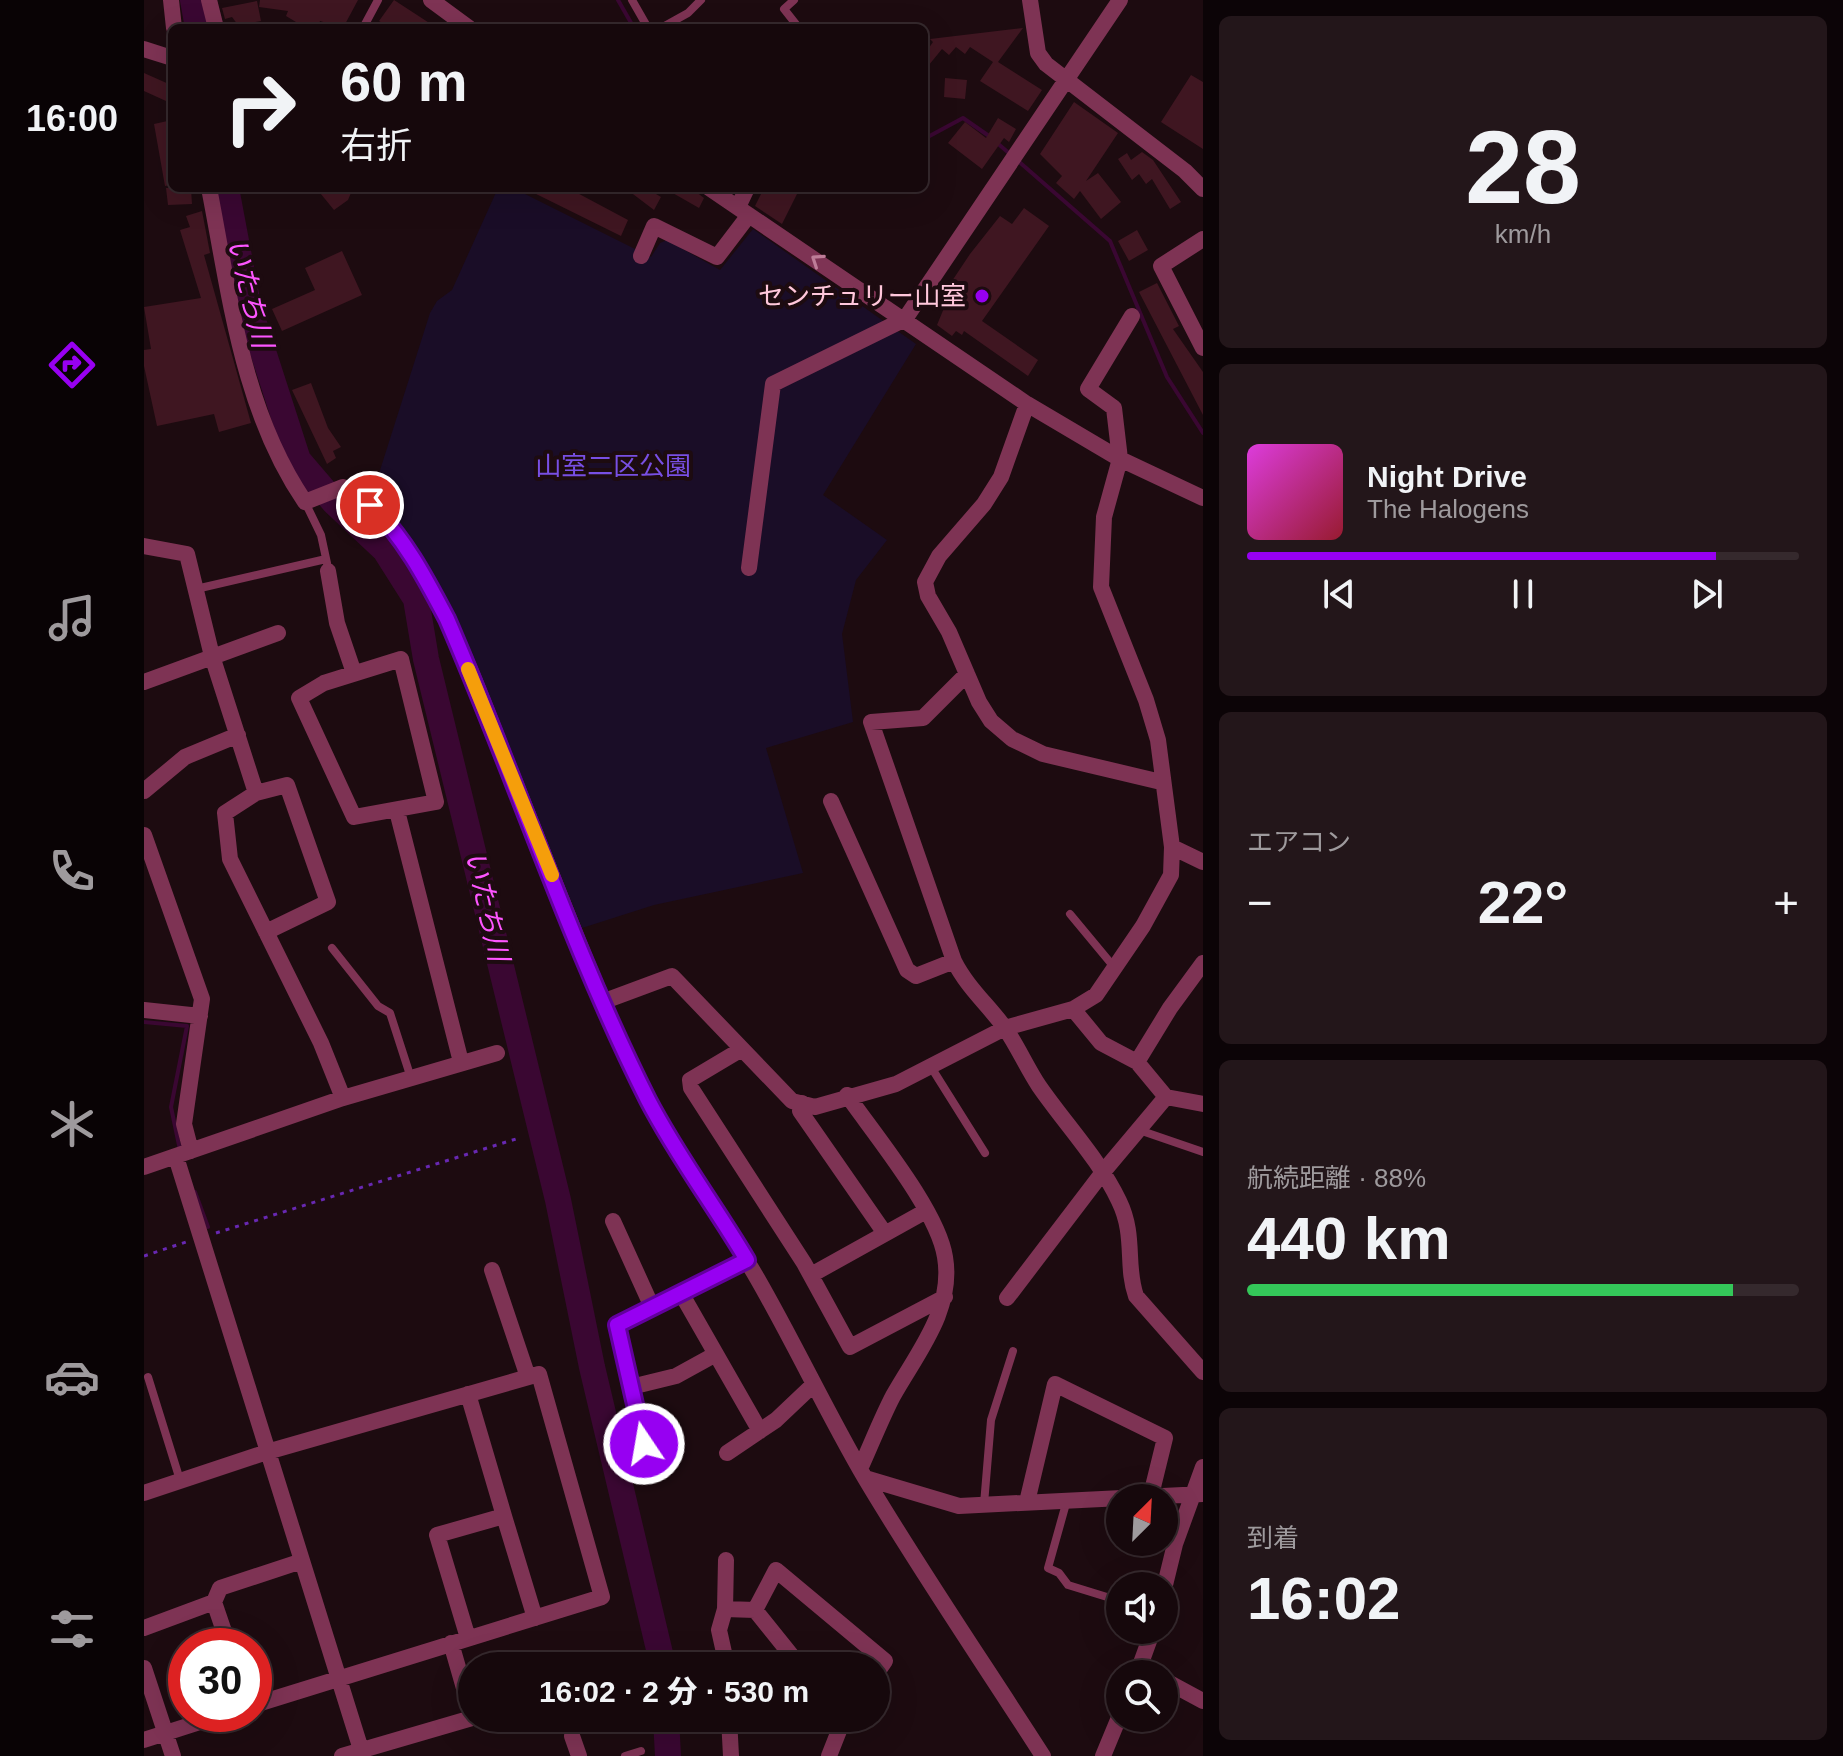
<!DOCTYPE html>
<html lang="ja">
<head>
<meta charset="utf-8">
<style>
	body { margin:0; font-family:Arial,"Noto Sans JP",sans-serif; background:#23161a; color:#f1f3f6; height:100vh; display:flex; flex-direction:column; font-size:30px; white-space:nowrap }
	* { box-sizing:border-box; margin:0 }
	p { font-size:26px; color:#9e9a9d }
	.icon { flex:none; width:44px; height:44px; fill:none; stroke:currentColor; stroke-width:2; stroke-linecap:round; stroke-linejoin:round }
	.map { position:relative; flex:1; overflow:hidden }
	.panel { display:flex; flex-direction:column; gap:16px; padding:16px; background:#0c0407; width:640px }
	.panel>* { flex:none }
	.banner { position:absolute; left:24px; top:24px; width:760px; height:168px; border-radius:12px; box-shadow:0 8px 32px #0002,0 0 0 2px #35292d; background:#16080c; color:#f1f3f6; overflow:hidden }
	.needle { width:52px; rotate:24deg }
	.buttons { position:absolute; left:962px; top:1484px; display:grid; gap:16px }
	.buttons a { display:grid; place-items:center; width:72px; height:72px; border-radius:50%; background:#16080c; box-shadow:0 8px 32px #0002,0 0 0 2px #35292d; font-size:40px }
	.speed { position:absolute; left:24px; top:1628px; display:flex; gap:16px; font-size:40px; font-weight:700; text-align:center }
	.speed>* { display:grid; place-content:center; width:104px; height:104px; border-radius:50%; background:#16080c; box-shadow:0 8px 32px #0002,0 0 0 2px #35292d; line-height:1 }
	.speed .limit { border:12px solid #d22; background:#fff; color:#111 }
	.pin { position:absolute; display:grid; place-items:center; width:68px; height:68px; color:#fff; margin:-34px; border:4px solid #fff; border-radius:50%; box-shadow:0 2px 8px #0007 }
	.me { position:absolute; width:88px; margin:-44px; rotate:348deg; stroke-linejoin:round; filter:drop-shadow(0 0 6px #0008) }
	.turn { display:flex; align-items:center; gap:28px; height:168px; padding:0 40px; font-size:36px }
	.turn .icon { width:104px; height:104px; stroke-width:2.5 }
	.turn b { display:block; font-size:56px; line-height:68px }
	.big { font-size:60px; font-weight:800; line-height:1.1 }
	.panel .tile { flex:1; display:flex; flex-direction:column; justify-content:center; gap:12px; min-width:0; padding:0 28px; border-radius:12px; background:#23161a }
	.panel .dial { align-items:center; gap:0 }
	.dial b { font-size:104px; line-height:1 }
	.song { display:flex; align-items:center; gap:24px }
	.cover { width:96px; height:96px; border-radius:12px; background:linear-gradient(135deg,hsl(300 70% 55%),hsl(350 70% 35%)) }
	.played { height:8px; border-radius:4px; background:linear-gradient(90deg,#9700f2 85%,#35292d 85%) }
	.keys { display:flex; justify-content:space-around; direction:ltr }
	.heat { display:flex; justify-content:space-between; align-items:center; font-size:44px; direction:ltr }
	.charge { height:12px; border-radius:6px; background:linear-gradient(90deg,#34c759 88%,#35292d 0) }
	.trip { position:absolute; left:314px; top:1652px; width:432px; height:80px; border-radius:40px; background:#16080c; box-shadow:0 8px 32px #0002,0 0 0 2px #35292d; font-weight:800; line-height:80px; text-align:center }
	main { display:flex; flex:1; min-height:0 }
	.menu { display:flex; flex-direction:column; width:144px; justify-content:space-around; align-items:center; background:#090305; color:#9e9a9d }
	.menu .icon { width:56px; height:56px }
	.menu .current { color:#9700f2 }
	.menu b { font-size:36px; color:#f1f3f6 }
	.map>svg:first-child { display:block }
</style>
</head>
<body>
<main>
<nav class="menu">
<b>16:00</b>
<svg class="icon current" aria-label="directions" viewBox="0 0 24 24"><path d="M12 3l9 9-9 9-9-9zM9 14v-3h6M13 9l2 2-2 2"/></svg>
<svg class="icon" aria-label="music" viewBox="0 0 24 24"><path d="M9 18V5l10-2v13"/><circle cx="6" cy="18" r="3"/><circle cx="16" cy="16" r="3"/></svg>
<svg class="icon" aria-label="phone" viewBox="0 0 24 24"><path d="M5 4h4l2 5-3 2q2 4 5 5l2-3 5 2v4C11 20 4 13 5 4z"/></svg>
<svg class="icon" aria-label="climate" viewBox="0 0 24 24"><path d="M12 3v18M4 7l16 10M4 17L20 7"/></svg>
<svg class="icon" aria-label="car" viewBox="0 0 24 24"><path d="M5 17H2v-5l4-1 3-4h7l3 4 3 1v5h-3M9 17h6M6 11h13"/><circle cx="7" cy="17" r="2"/><circle cx="17" cy="17" r="2"/></svg>
<svg class="icon" aria-label="filters" viewBox="0 0 24 24"><path d="M4 7h16M4 17h16"/><circle cx="9" cy="7" r="2"/><circle cx="15" cy="17" r="2"/></svg>
</nav>
<div class="map">
<svg width="1059" height="1756" viewBox="0 0 1059 1756">
	<rect width="100%" height="100%" fill="#1d0b10"/>
	<path fill="#1a0d27" d="M354 188H369L507 257 516 243 523 240 576 270 609 229 772 344 679 495 743 540 712 580 698 634 709 722 622 748 659 873 510 905 438 928 338 681 241 509 231 486 286 313 293 301 308 290Z"/>
	<g fill="none" stroke-linecap="round" stroke-linejoin="round">
		<path stroke="#3a0732" stroke-width="4" d="M474 0 490 28
			M780 139 819 118 845 136
			M852 142 866 154
			M873 160 966 241 1023 377 1059 433
			M0 1022 43 1026 27 1107 36 1150
			M51 1192 64 1227"/>
		<path stroke="#3a0732" stroke-width="26" d="M49 0 54 28
			M82 188 104 305 154 460 190 502 241 550 272 599 282 659 414 1200 448 1367 519 1666
			M522 1718 524 1756"/>
	</g>
	<path fill="#3f1621" d="M116 0H214L199 28 176 21 173 28H162L142 16 144 11 115 7Z
		M250 0 293 28H246L235 21Z
		M113 1 117 21 94 25 88 17 81 19 78 8Z
		M879 28 854 62 898 90 884 111 836 81 849 62 826 47 821 54 812 47 805 55 798 49 780 71V55L789 42 786 39Z
		M0 73 27 85 22 101 0 91Z
		M1047 75 1059 82V149L1017 122Z
		M801 78 823 80 821 99 800 97Z
		M930 102 974 133 942 181 954 173 977 202 957 219 936 191 930 199 912 183 918 176 896 154Z
		M854 118 872 129 865 142 860 138 838 169 804 143 821 122 842 138Z
		M28 120V185L21 186 10 124Z
		M998 152 1009 160 1037 202 1026 209 1008 179 1002 184 995 174 988 180 974 159 983 153 987 160Z
		M22 188H47L48 204 24 205Z
		M172 188H209L204 200 190 210Z
		M380 188H424L484 220 477 236Z
		M481 188H502L517 197 510 210Z
		M520 188H547L560 198 555 208Z
		M620 188H656L638 224 611 206Z
		M880 208 905 226 838 321 894 360 884 376 820 331 818 335 812 331 808 336 793 325 805 296 800 293 826 254 856 216 868 224Z
		M58 211 66 253 60 255 107 423 75 432 70 414 13 426 0 366V350L7 349 0 307 57 298 36 230 46 227 42 216Z
		M993 230 1004 250 985 261 974 241Z
		M198 251 218 295 138 331 128 309 171 290 161 268Z
		M1013 283 1035 326 1029 329 1059 372V415L995 292Z
		M167 383 184 428 197 447 189 451 192 458 183 464 148 390Z"/>
	<g fill="none" stroke-linecap="round" stroke-linejoin="round">
		<path stroke="#6828b2" stroke-width="3" stroke-dasharray="4 6" stroke-linecap="butt" d="M72 1233 375 1138
			M0 1256 42 1242"/>
		<path stroke="#7e3354" stroke-width="8" d="M488 0 504 28
			M650 0 640 9 655 28
			M219 28 234 0
			M517 28 544 13 557 0
			M161 502 177 535 183 563
			M52 589 182 559
			M926 914 970 967
			M188 948 234 1006 246 1013 267 1078
			M787 1067 841 1153
			M995 1130 1059 1152
			M4 1377 36 1480
			M923 1500 904 1568 915 1573 924 1585 976 1601
			M840 1504 847 1420 869 1351
			M481 1756 497 1751"/>
		<path stroke="#7e3354" stroke-width="16" d="M27 0 30 28
			M65 0 72 28
			M287 0 325 28
			M886 0 894 53 902 64 1041 171 1059 189
			M0 49 28 58
			M65 188C86 295 98 410 161 502L199 487C277 520 336 696 367 772 411 881 451 991 503 1097 534 1160 578 1217 613 1278 651 1344 683 1413 721 1478 777 1572 840 1664 899 1756
			M565 188 883 404 976 459 1059 498
			M594 207 603 188
			M1059 239 1017 266 1059 348
			M497 256 510 226 573 257 605 215
			M883 404 857 477 840 504 795 556 781 582 784 596 805 632 835 702 847 721 868 739 899 754 1017 782
			M0 546 43 554 68 656 112 793 81 813 86 859 177 1043 199 1098
			M605 568 629 384 761 319 976 0
			M184 571 193 623 210 673
			M257 659 292 802 210 817 155 698 180 683Z
			M0 682 134 633
			M0 791 41 757 94 735
			M112 793 143 785 184 902 122 932
			M687 801 763 970 772 976 810 961C823 987 844 1005 861 1028 874 1047 883 1068 895 1086 922 1125 955 1159 975 1201 992 1236 981 1265 992 1296L1059 1372
			M253 811 317 1062
			M0 835 58 999 40 1124 47 1151
			M1028 847 1059 862
			M810 961 727 722 779 718 823 674
			M458 1002 528 976 648 1101 671 1107 752 1084 861 1028 929 1009 952 995 999 926 1027 875 1028 847 1014 740 1002 700 957 587 960 517 976 459 970 408 944 389 988 316
			M929 1009 957 1043 993 1062 1026 1008 1059 963
			M0 1010 56 1016
			M598 1049 546 1080 547 1088 660 1263 706 1347 801 1297
			M703 1095C731 1135 794 1211 801 1257 810 1310 773 1353 749 1396 737 1419 727 1445 716 1469
			M1022 1097 1059 1104
			M658 1103 656 1111 740 1232
			M32 1157 219 1756
			M0 1167 199 1098 353 1053
			M469 1221 508 1307
			M348 1270 384 1377
			M667 1275 782 1211
			M537 1293 616 1431
			M863 1298 959 1172 1022 1097 993 1062
			M487 1387 532 1376 572 1354
			M324 1394 360 1516
			M500 1444 473 1325 603 1260
			M583 1453 632 1420 670 1384
			M721 1478 815 1506 1059 1494
			M0 1493 123 1452 395 1374 458 1597 110 1705
			M883 1502 911 1384 1021 1438 1007 1495
			M1020 1589 1031 1544 1059 1467
			M581 1609 582 1560
			M611 1610 632 1570 741 1661 732 1674
			M0 1628 70 1602
			M324 1638 293 1535 360 1516 391 1618
			M307 1643 328 1716
			M85 1646 70 1602 76 1588 158 1561
			M583 1666 575 1630 581 1609 611 1610 656 1666
			M0 1668 29 1756
			M993 1674 1009 1630
			M1020 1680 1059 1701
			M585 1718 587 1756
			M428 1736 435 1756
			M0 1740 81 1714
			M198 1756 328 1718
			M685 1756 700 1718
			M959 1756 976 1715"/>
	</g>
	<defs><path id="oneway-chevron" d="M-2-3.5L2.5 0L-2 3.5" fill="none" stroke-width="1.6" stroke-linecap="round" stroke-linejoin="round" transform="scale(2)"/></defs>
	<use stroke="#be7d98" href="#oneway-chevron" transform="translate(673 260) rotate(-146)"/>
	<g fill="none" stroke-linecap="round" stroke-linejoin="round">
		<defs>
			<path id="route" d="M226 505C259 535 282 579 303 619 372 778 426 945 504 1100 533 1156 571 1206 603 1260L473 1325 500 1444"/>
		</defs>
		<use href="#route" stroke="#62009d" stroke-width="20"/>
		<use href="#route" stroke="#9700f2" stroke-width="14"/>
		<path stroke="#f59e0b" stroke-width="14" d="M324 669 408 875"/>
	</g>
	<circle fill="#9700f2" stroke="#1d0b10" stroke-width="3" cx="838" cy="296" r="8"/>
	<g text-anchor="middle" dominant-baseline="central" stroke-width="8" stroke-linejoin="round" paint-order="stroke">
		<g font-size="26" fill="#ffc7db" stroke="#1d0b10" text-anchor="end">
			<text x="822" y="296">センチュリー山室</text>
		</g>
		<g font-size="26" fill="#784fe3" stroke="#1d0b10">
			<text x="469" y="466">山室二区公園</text>
		</g>
		<g font-size="28" font-style="italic" fill="#fd55ff" stroke="#1d0b10">
			<text transform="translate(106 293) rotate(76)">いたち川</text>
			<text transform="translate(343 906) rotate(77)">いたち川</text>
		</g>
	</g>
</svg>
<div class="buttons">
<a><svg class="needle" viewBox="-14 -14 28 28"><path d="M0-13l5 13h-10z" fill="#e53935"/><path d="M0 13l5-13h-10z" fill="#9e9a9d"/></svg></a>
<a><svg class="icon" aria-label="sound" viewBox="0 0 24 24"><path d="M4 9h4l5-4v14l-5-4H4zM17 9q2 3 0 6"/></svg></a>
<a><svg class="icon" aria-label="search" viewBox="0 0 24 24"><circle cx="10" cy="10" r="6"/><path d="M15 15l6 6"/></svg></a>
</div>
<div class="speed"><div class="limit">30</div></div>
<div class="pin" style="left:226px;top:505px;background:#d93025"><svg class="icon" aria-label="arrive" viewBox="0 0 24 24"><path d="M6 21V4h12l-3 4 3 4H6"/></svg></div>
<svg class="me" style="left:500px;top:1444px" viewBox="-20 -20 40 40"><circle r="17" fill="#9700f2" stroke="#fff" stroke-width="3"/><path d="M0-11L8 9 0 5-8 9z" fill="#fff"/></svg>
<div class="trip">16:02 · 2 分 · 530 m</div>
<div class="banner">
<div class="turn"><svg class="icon" aria-label="right" viewBox="0 0 24 24"><path d="M7 20v-9h11M14 6l5 5-5 5"/></svg><div><b>60 m</b>右折</div></div>
</div>
</div>
<section class="panel">
<div class="tile dial"><b>28</b><p>km/h</p></div>
<div class="tile">
<div class="song"><i class="cover"></i><div><b>Night Drive</b><p>The Halogens</p></div></div>
<div class="played"></div>
<div class="keys"><svg class="icon" aria-label="previous" viewBox="0 0 24 24"><path d="M18 5L8 12l10 7zM5 5v14"/></svg><svg class="icon" aria-label="pause" viewBox="0 0 24 24"><path d="M8 5v14M16 5v14"/></svg><svg class="icon" aria-label="next" viewBox="0 0 24 24"><path d="M6 5l10 7-10 7zM19 5v14"/></svg></div>
</div>
<div class="tile"><p>エアコン</p>
<div class="heat"><a>−</a><b class="big">22°</b><a>+</a></div>
</div>
<div class="tile"><p>航続距離 · 88%</p><b class="big">440 km</b><div class="charge"></div></div>
<div class="tile"><p>到着</p><b class="big">16:02</b></div>
</section>
</main>
</body>
</html>
